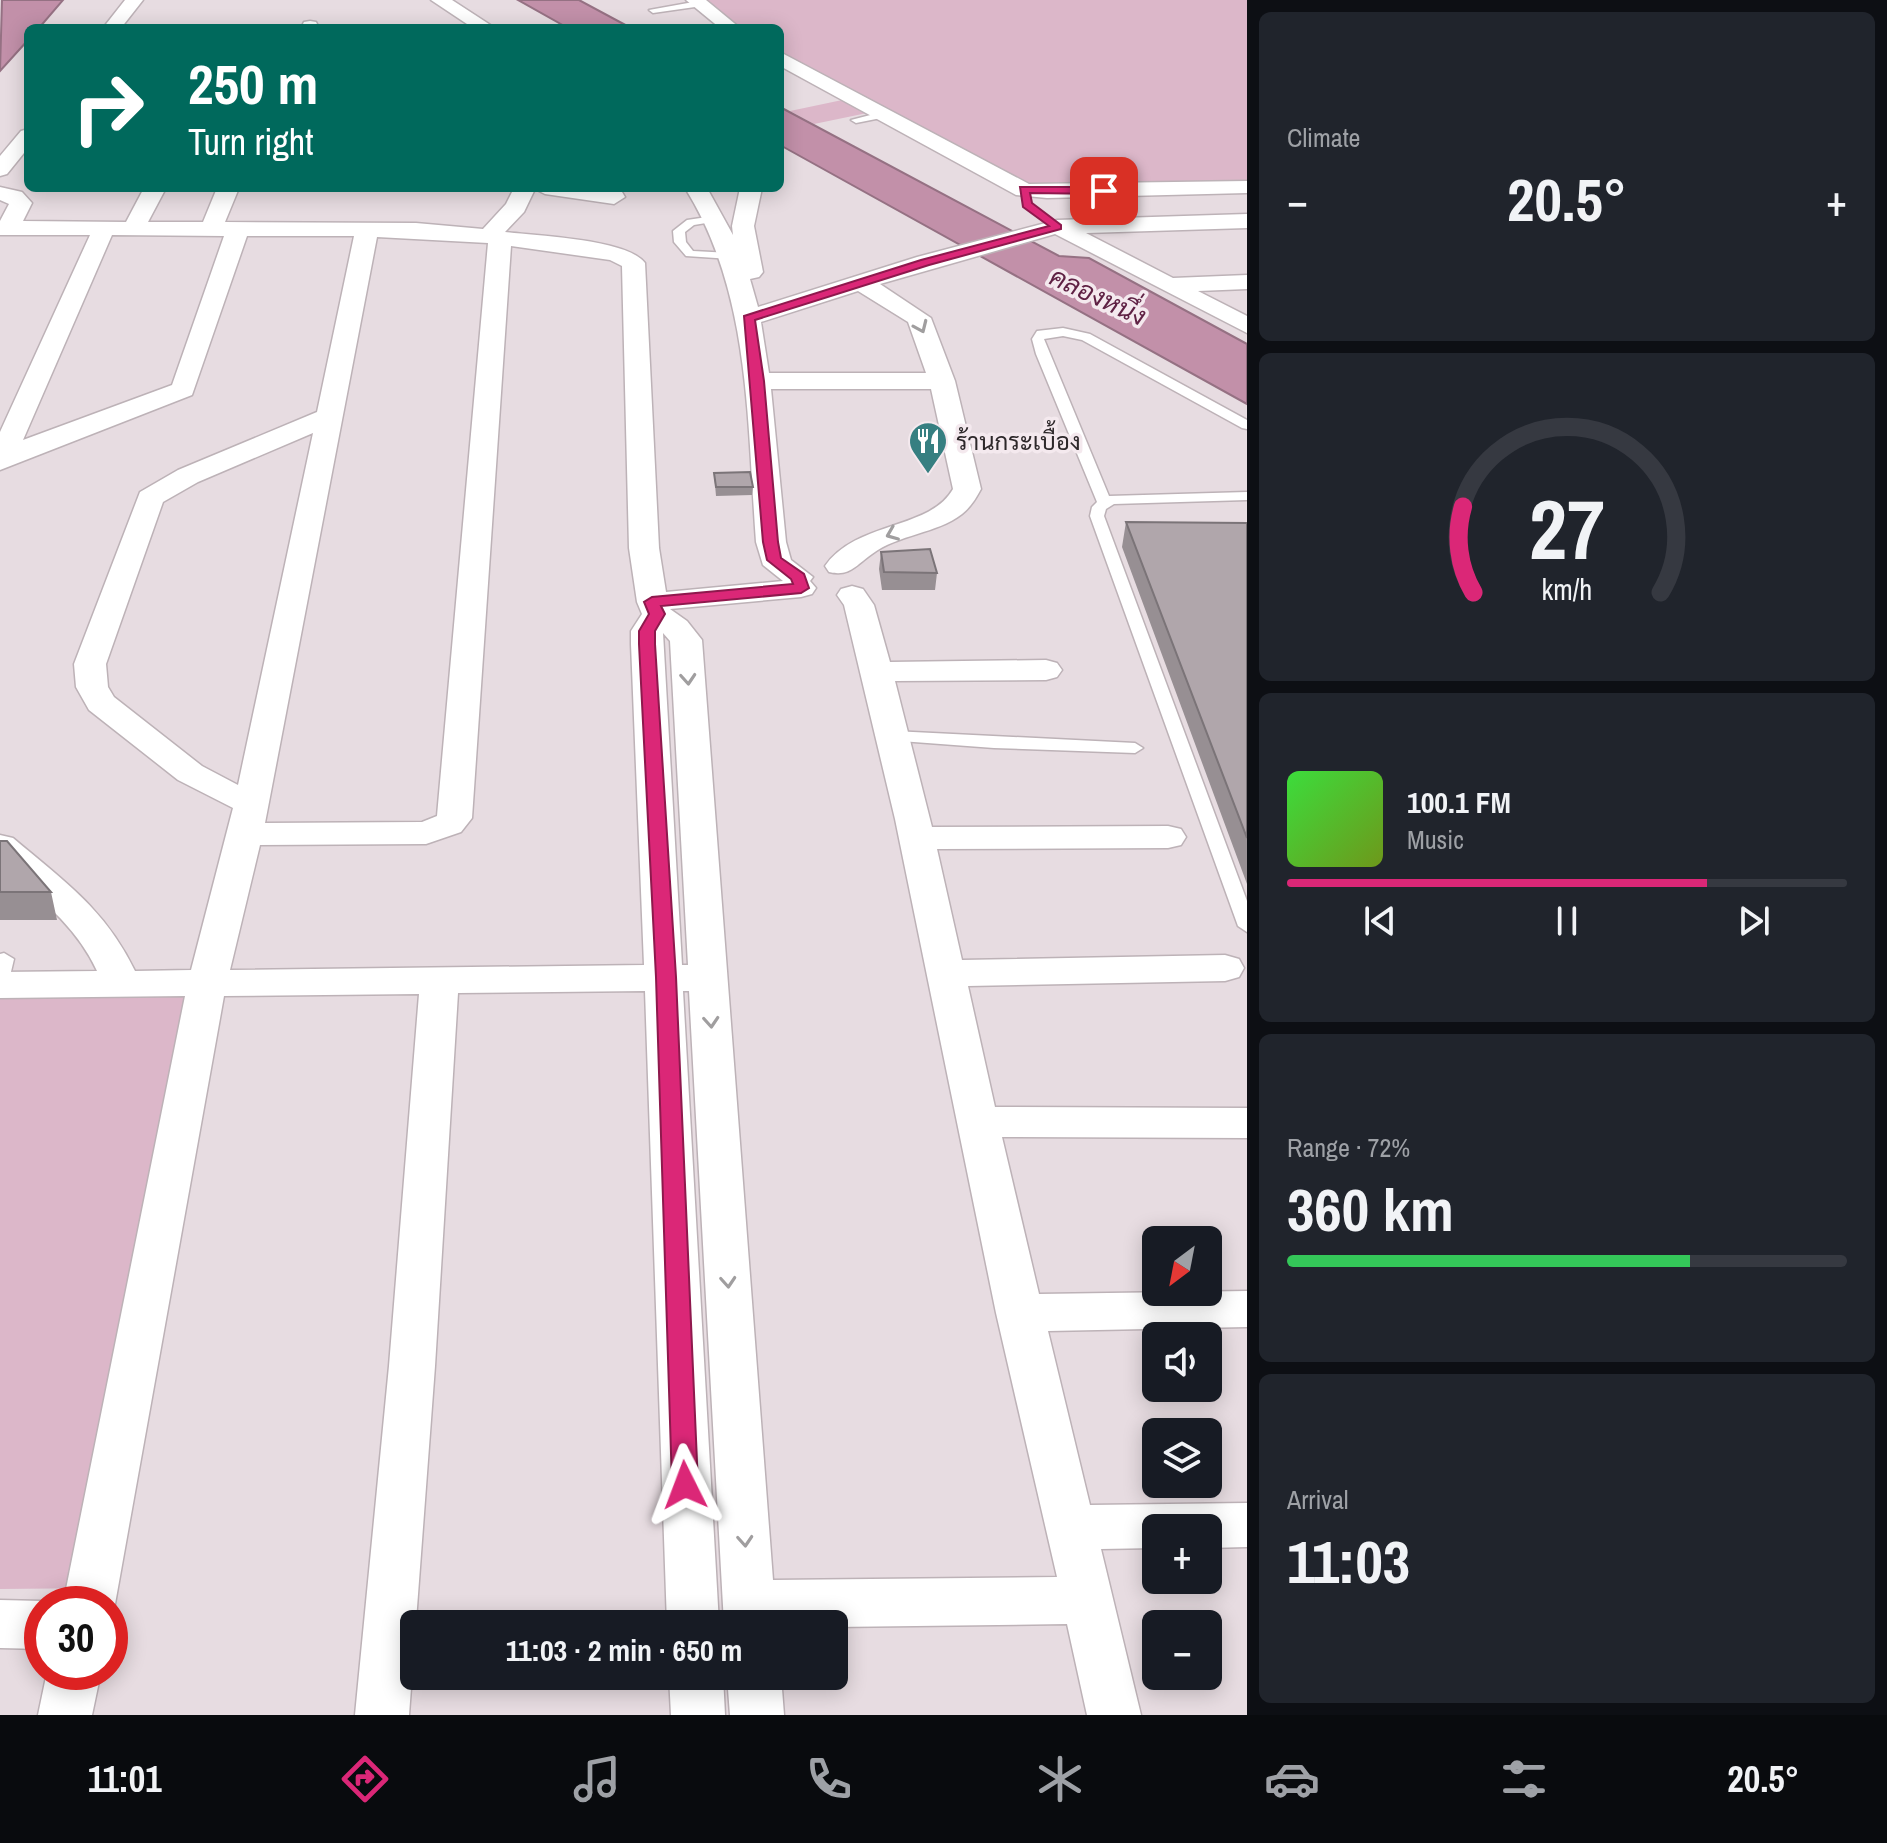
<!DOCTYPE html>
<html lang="en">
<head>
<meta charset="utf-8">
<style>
	body { margin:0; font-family:"Archivo Narrow",Sarabun,sans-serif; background:#20242c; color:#f1f3f6; height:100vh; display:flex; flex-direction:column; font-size:30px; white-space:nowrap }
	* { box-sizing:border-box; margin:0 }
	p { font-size:26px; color:#9ea1a6 }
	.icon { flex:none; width:44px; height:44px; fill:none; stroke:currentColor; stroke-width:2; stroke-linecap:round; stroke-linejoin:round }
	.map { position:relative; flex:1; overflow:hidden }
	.side { display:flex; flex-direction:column; gap:12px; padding:12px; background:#0d0f14; width:640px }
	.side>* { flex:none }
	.guide { position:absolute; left:24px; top:24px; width:760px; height:168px; border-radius:12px; box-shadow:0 4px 20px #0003; background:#00695c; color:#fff; overflow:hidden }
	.needle { width:52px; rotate:212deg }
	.tools { position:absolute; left:1142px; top:1226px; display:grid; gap:16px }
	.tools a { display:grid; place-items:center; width:80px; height:80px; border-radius:12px; background:#171b24; box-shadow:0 4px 20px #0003; font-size:40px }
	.speed { position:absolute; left:24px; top:1586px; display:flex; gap:16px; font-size:40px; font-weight:700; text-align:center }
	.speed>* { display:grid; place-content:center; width:104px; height:104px; border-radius:50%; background:#171b24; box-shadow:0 4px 20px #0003; line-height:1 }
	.speed .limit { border:12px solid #d22; background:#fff; color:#111 }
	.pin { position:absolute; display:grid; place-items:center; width:68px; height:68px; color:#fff; margin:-34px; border-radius:16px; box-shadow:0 4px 12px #0006 }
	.me { position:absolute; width:88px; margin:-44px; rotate:357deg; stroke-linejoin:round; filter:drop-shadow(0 0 6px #0008) }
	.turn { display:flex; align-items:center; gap:28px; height:168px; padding:0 32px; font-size:36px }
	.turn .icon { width:104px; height:104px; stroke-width:2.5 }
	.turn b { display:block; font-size:56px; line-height:68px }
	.big { font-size:60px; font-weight:700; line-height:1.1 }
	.side .widget { flex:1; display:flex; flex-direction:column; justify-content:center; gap:12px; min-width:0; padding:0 28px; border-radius:12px; background:#20242c }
	.side .dial { align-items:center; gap:0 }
	.dial svg { height:208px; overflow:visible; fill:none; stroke:#363941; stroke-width:7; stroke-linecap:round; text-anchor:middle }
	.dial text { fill:#f1f3f6; stroke:none }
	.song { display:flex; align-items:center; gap:24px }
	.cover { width:96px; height:96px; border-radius:12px; background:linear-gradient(135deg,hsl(120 70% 55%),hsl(80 70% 35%)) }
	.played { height:8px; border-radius:4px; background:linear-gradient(90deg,#db2777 75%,#363941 75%) }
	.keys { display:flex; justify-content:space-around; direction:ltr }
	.heat { display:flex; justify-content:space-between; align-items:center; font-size:44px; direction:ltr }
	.charge { height:12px; border-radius:6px; background:linear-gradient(90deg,#34c759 72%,#363941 0) }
	.trip { position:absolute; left:400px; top:1610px; width:448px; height:80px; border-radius:12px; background:#171b24; box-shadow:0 4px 20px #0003; font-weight:700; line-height:80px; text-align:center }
	.tabs { display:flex; height:128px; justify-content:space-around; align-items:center; background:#090b0e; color:#9ea1a6 }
	.tabs .icon { width:56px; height:56px }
	.tabs .active { color:#db2777 }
	.tabs b { font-size:36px; color:#f1f3f6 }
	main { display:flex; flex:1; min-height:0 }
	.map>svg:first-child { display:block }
</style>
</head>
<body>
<main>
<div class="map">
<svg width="1247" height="1715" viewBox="0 0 1247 1715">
	<rect width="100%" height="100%" fill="#e7dce1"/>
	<path fill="#dcb7c9" d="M700 0H1247V180L1029 186 780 51V28H737Z
		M847 99 872 112 814 124 790 111Z
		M210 987 106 1588 0 1589V991Z"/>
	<path fill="#c290a9" stroke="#957183" stroke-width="2" d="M2 0H63L39 28H28V40L0 71Z
		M518 0H579L631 28H568Z
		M780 107 1059 256 1089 258 1247 344V404L780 145Z"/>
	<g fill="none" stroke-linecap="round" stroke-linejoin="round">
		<defs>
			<path id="service" d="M699 1 702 6 653 13 649 10Z
				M882 112 886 113V117L856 123 851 120Z
				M714 216 720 219 718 221 694 225 685 232 686 242 693 251 731 253 737 256 731 259 686 256 674 242 673 231 687 220Z
				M1063 328 1090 334 1247 420V429L1242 428 1082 340 1063 336 1044 339 1109 496 1247 492V500L1114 504 1106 509 1104 516 1247 901V932L1238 926 1090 516 1092 507 1097 502 1036 354 1032 339 1037 331Z
				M893 731 1135 743 1143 748 1135 753 994 748 887 740 885 736Z
				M4 953 14 959 10 976 0 982V954Z"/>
			<path id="minor" d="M125 0H143L121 28H103Z
				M431 0H452L495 28H473Z
				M686 0H706L740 28H720Z
				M310 21 316 22 319 28H301L304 22Z
				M780 52 1029 184 1247 181V193L1047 198 1016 195 780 66Z
				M28 129V148L7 174 0 176V156L21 131Z
				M0 187 22 192 32 203 23 221 126 222 144 188H166L148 222H203L217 188H239L225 222 416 223 483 229 506 204 514 188H595L622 192 625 197 614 204 545 194 535 189 524 212 505 232C536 236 627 239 645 263L659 548 666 592 783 581 763 565 756 542C747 423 751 293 685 188H707L733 235 732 226 740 188H762L754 226 763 272 759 277 750 279 758 307 917 257 1057 220 1247 214V228L1086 233 1173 278 1247 275V289L1198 291 1247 316V333L1055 234 880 284 931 318 955 381 981 489C976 498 971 507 962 514 936 534 899 534 872 554 856 565 850 577 829 572L825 566C856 521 930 530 953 489L931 389H771L786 542 791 560 813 577 810 581 816 588 812 594 801 597 670 609 687 621 702 640 773 1580 1057 1577 996 1313 895 819 844 605 837 595 841 589 852 586 863 589 874 605 890 662 1046 660 1057 663 1062 670 1057 677 1046 680 895 681 932 827 1168 826 1181 829 1186 837 1181 845 1168 848 937 849 962 960 1225 955 1239 959 1244 968 1239 977 1225 981 968 986 995 1107 1247 1108V1138L1002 1137 1039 1294 1247 1291V1327L1048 1331 1090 1505 1247 1503V1547L1208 1548V1528H1156V1548L1101 1549 1141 1715H1087L1067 1624 834 1627V1624H724L689 991H683L719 1624H667L645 991 458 993 435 1366 409 1715H355L389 1366 419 994 224 996 115 1604 110 1615V1604H63L185 996 0 998V972L97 971C76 925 38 897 0 865V835L13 838C64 881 105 909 135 971L191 970 233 808 178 780 89 710 76 687 74 664 140 492 178 470 317 412 354 236H247L192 395 0 470V432L90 235H0V221L9 204 0 200ZM112 235 224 236 172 385 23 440ZM377 237 488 243 437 816 422 822 265 823ZM511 246 610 260 622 266 629 548 637 602 642 614 631 631V644L644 965 230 970 260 845 426 844 461 832 472 818ZM858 291 908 322 926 373H769L761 322ZM313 433 238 785 202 766 114 697 108 687 106 664 163 502 198 482ZM663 633 670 641 688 965H682Z
				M0 1600 42 1601 50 1604H42V1649L0 1648Z
				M47 1672H101L92 1715H38Z
				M669 1676H723L725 1715H671Z
				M727 1676H781L784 1715H730Z"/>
		</defs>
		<use href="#service" stroke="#bdb2b7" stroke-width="3"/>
		<use href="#minor" stroke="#bdb2b7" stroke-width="3"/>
		<use href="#service" fill="#fff" fill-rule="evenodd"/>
		<use href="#minor" fill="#fff" fill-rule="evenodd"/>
	</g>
	<path fill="#978f93" d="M714 473 753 487 752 495 716 496Z
		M1126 522 1247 523V884L1122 547Z
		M881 552 937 573 935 590H882L879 569Z
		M0 841 51 892 57 920H0Z"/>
	<path fill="#b0a6ab" stroke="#7b7478" stroke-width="2" d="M750 472 753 487H716L714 473Z
		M1126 522 1247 523V838Z
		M930 549 937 573 884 572 881 552Z
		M0 841H7L51 892H0Z"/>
	<defs><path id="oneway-chevron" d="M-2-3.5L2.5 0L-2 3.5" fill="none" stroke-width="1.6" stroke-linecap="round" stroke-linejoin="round" transform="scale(2)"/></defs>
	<g stroke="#a09e9f">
		<use href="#oneway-chevron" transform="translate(921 327) rotate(66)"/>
		<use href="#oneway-chevron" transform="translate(892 534) rotate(158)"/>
		<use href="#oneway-chevron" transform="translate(688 679) rotate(86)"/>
		<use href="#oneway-chevron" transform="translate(711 1022) rotate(86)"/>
		<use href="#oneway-chevron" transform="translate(728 1282) rotate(86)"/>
		<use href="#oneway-chevron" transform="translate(745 1541) rotate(86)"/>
	</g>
	<path fill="#db2777" stroke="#8e194d" stroke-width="2" d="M1020 187H1104L1110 191 1104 194 1030 193 1032 203 1061 225V229L929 265 755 320 764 381 778 542 781 558 804 574 809 588 801 593 661 606 665 614 655 631V644L676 977 698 1485 694 1492 685 1495 676 1492 672 1485 656 977 639 644V631L649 614 644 602 652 597 793 584 791 579 767 560 763 542 744 316 921 260 1049 226 1023 207Z"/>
	<defs>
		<symbol id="restaurant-pin" viewBox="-11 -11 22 30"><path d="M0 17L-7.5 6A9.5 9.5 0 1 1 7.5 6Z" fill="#367f81" stroke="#f4e9ee"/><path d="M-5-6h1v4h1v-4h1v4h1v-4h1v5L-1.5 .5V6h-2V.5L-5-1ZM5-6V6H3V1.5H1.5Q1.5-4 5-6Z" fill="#fff"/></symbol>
	</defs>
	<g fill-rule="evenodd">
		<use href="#restaurant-pin" x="906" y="419" width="44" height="60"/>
	</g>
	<g text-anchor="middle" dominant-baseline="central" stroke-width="7" stroke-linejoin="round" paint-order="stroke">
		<g font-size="24" fill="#2d282a" stroke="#f4e9ee" text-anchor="start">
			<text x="956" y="441">ร้านกระเบื้อง</text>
		</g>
		<g font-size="26" font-style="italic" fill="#5f2144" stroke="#f4e9ee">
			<text transform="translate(1098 296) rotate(25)">คลองหนึ่ง</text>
		</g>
	</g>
</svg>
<div class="tools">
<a><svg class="needle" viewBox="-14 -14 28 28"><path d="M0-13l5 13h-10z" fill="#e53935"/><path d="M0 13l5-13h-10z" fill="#9ea1a6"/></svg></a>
<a><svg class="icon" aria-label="sound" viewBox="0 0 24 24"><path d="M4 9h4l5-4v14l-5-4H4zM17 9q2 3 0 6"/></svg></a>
<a><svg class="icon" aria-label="layers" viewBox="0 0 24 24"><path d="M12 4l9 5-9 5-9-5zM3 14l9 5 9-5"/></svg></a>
<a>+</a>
<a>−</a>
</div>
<div class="speed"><div class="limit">30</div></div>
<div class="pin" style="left:1104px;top:191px;background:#d93025"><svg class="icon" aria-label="arrive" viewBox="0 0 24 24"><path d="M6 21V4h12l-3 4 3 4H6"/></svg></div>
<svg class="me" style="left:685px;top:1485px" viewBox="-20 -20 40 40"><path d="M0-17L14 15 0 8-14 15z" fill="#db2777" stroke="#fff" stroke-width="4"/></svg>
<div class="trip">11:03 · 2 min · 650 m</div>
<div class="guide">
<div class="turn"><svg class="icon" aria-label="right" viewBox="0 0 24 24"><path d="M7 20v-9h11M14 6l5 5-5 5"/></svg><div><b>250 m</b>Turn right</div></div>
</div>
</div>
<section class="side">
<div class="widget"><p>Climate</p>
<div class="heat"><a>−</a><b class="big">20.5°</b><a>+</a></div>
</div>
<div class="widget dial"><svg viewBox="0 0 100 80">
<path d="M14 69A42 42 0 1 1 86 69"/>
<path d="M14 69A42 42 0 0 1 10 36" stroke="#db2777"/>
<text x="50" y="56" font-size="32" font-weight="700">27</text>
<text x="50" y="72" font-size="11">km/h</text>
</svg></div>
<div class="widget">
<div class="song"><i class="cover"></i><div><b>100.1 FM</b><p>Music</p></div></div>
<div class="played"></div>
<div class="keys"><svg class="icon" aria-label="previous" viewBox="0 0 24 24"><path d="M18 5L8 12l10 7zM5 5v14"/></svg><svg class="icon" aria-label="pause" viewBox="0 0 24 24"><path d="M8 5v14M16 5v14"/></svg><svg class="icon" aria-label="next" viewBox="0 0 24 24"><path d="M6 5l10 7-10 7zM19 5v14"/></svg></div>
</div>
<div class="widget"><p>Range · 72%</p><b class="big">360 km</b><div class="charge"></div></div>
<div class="widget"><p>Arrival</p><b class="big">11:03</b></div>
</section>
</main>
<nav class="tabs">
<b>11:01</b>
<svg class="icon active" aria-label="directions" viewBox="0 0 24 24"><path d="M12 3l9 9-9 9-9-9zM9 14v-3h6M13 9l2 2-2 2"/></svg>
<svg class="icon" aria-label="music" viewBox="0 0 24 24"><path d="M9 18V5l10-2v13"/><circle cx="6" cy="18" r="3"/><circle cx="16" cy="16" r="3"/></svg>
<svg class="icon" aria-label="phone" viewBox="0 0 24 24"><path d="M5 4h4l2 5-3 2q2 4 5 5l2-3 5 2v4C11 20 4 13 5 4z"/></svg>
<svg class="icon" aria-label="climate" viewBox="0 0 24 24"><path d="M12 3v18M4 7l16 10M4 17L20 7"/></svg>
<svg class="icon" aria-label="car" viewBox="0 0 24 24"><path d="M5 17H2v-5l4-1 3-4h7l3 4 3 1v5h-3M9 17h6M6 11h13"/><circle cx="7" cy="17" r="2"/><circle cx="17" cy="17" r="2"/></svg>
<svg class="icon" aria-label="filters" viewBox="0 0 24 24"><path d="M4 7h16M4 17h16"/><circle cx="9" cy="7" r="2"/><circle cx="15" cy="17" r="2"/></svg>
<b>20.5°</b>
</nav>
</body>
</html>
